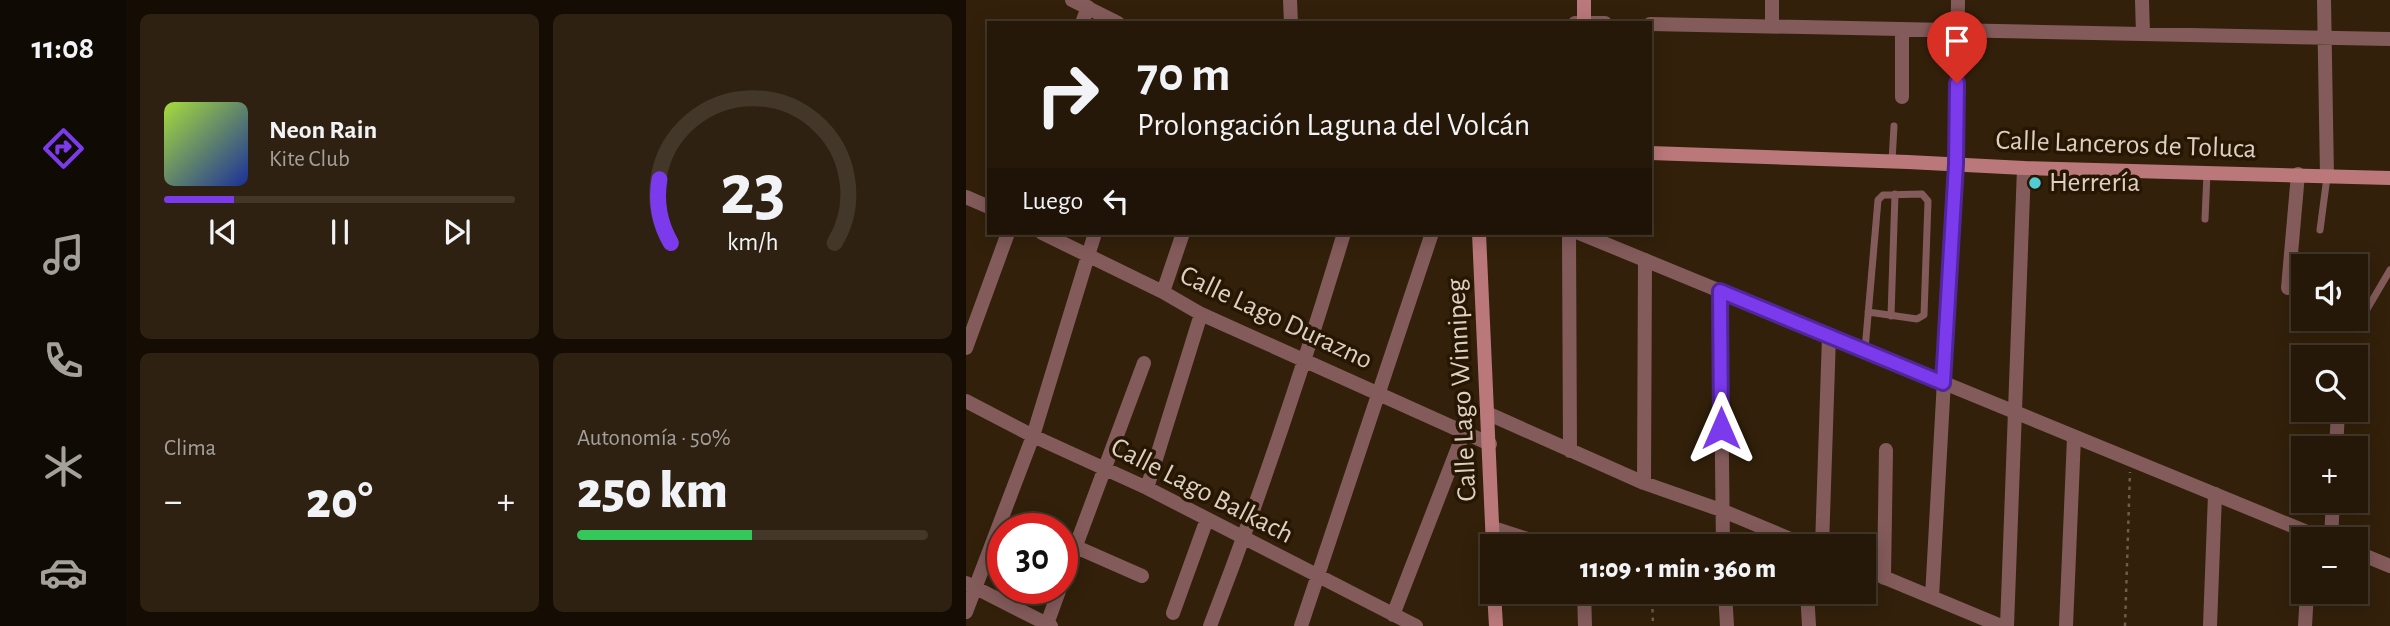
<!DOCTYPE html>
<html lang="es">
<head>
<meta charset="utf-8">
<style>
	body { margin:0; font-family:"Alegreya Sans",sans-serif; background:#2e2112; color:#f1f3f6; height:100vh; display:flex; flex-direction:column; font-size:26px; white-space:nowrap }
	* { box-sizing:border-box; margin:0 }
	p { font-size:23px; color:#a4a09c }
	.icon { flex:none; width:38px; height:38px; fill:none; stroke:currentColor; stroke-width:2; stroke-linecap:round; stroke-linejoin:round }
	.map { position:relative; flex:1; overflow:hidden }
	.panel { display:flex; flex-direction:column; gap:14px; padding:14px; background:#150d04; width:840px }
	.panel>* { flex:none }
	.guide { position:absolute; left:21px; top:21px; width:665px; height:214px; border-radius:0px; box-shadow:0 4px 18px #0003,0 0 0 2px #423729; background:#261808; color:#f1f3f6; overflow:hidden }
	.buttons { position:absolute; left:1325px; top:254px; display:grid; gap:14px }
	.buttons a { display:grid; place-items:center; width:77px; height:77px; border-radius:0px; background:#261808; box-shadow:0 4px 18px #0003,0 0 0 2px #423729; font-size:35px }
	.speed { position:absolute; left:21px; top:513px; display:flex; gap:14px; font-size:35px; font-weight:700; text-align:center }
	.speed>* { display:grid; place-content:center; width:91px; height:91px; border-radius:50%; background:#261808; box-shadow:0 4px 18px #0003,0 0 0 2px #423729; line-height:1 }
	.speed .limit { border:10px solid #d22; background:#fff; color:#111 }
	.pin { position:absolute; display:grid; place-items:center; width:60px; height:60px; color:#fff; margin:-72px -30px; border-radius:50% 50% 50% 0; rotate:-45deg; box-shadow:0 0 7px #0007 }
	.pin .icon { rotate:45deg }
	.me { position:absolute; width:77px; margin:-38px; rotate:0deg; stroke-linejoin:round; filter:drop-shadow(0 0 5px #0008) }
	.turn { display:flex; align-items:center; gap:24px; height:147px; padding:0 35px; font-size:32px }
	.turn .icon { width:91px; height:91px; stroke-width:2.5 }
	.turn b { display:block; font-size:49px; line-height:60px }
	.then { display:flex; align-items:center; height:66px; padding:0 35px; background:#0003; gap:14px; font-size:26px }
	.big { font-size:52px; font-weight:800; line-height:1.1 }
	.panel .widget { flex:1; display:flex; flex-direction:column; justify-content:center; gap:10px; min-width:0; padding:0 24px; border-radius:10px; background:#2e2112 }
	.panel .dial { align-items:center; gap:0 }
	.dial svg { height:182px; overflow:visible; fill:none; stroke:#423729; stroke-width:7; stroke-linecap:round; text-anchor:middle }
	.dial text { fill:#f1f3f6; stroke:none }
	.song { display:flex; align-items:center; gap:21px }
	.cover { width:84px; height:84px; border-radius:10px; background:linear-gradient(135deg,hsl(80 70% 55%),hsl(230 70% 35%)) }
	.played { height:7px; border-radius:4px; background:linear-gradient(90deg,#7c3aed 20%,#423729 20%) }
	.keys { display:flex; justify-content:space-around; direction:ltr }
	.heat { display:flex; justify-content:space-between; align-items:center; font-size:38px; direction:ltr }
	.charge { height:10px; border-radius:5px; background:linear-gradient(90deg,#34c759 50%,#423729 0) }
	.panel .tiles { flex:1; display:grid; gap:14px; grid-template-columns:repeat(2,1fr) }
	.trip { position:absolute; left:514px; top:534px; width:396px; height:70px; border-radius:0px; background:#261808; box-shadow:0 4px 18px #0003,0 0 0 2px #423729; font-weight:800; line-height:70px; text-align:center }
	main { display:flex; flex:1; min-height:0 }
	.tabs { display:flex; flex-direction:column; width:126px; justify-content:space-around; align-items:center; background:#0f0a03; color:#a4a09c }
	.tabs .icon { width:49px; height:49px }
	.tabs .current { color:#7c3aed }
	.tabs b { font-size:32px; color:#f1f3f6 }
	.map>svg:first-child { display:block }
</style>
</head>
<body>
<main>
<nav class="tabs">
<b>11:08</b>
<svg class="icon current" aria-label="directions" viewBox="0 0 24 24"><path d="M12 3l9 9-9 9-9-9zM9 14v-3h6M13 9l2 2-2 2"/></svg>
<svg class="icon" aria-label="music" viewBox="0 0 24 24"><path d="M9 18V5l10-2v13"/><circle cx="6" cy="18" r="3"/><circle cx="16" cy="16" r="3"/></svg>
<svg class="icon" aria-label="phone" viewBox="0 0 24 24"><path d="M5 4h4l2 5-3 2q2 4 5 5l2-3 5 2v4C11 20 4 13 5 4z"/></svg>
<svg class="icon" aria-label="climate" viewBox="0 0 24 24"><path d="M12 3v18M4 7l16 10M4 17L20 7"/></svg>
<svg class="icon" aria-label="car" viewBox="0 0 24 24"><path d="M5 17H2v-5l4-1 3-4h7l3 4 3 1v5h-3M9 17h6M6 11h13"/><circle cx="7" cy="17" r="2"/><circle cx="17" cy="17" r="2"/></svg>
</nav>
<section class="panel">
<div class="tiles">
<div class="widget">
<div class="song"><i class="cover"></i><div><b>Neon Rain</b><p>Kite Club</p></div></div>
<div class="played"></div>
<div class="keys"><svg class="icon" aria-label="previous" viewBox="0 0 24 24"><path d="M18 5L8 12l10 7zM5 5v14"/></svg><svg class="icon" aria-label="pause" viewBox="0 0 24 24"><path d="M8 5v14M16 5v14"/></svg><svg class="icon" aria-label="next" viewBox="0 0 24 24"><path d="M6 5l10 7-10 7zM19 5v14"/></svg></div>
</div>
<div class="widget dial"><svg viewBox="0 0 100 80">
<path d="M14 69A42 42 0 1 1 86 69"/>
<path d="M14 69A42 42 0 0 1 9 41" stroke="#7c3aed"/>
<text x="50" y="56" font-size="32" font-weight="700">23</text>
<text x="50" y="72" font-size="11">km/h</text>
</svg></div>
<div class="widget"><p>Clima</p>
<div class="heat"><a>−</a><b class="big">20°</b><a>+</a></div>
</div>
<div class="widget"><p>Autonomía · 50%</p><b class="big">250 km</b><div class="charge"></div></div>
</div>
</section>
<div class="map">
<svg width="1424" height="626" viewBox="0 0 1424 626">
	<rect width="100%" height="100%" fill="#32200a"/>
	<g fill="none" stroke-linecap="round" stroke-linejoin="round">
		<path stroke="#6d5d4a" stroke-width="2.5" stroke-dasharray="3.5 5" stroke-linecap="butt" d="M686 592 687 626
			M1159 626 1164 472"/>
		<path stroke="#845b5b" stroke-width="7" d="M926 161 928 126
			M1239 219 1241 173
			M1354 230 1361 177
			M925 316 929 194
			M1390 328 1424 270
			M899 350 912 200 917 195 956 194 962 201 958 315 951 319 902 312"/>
		<path stroke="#845b5b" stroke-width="14" d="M324 0 325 23
			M1176 0 1177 34
			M1358 0 1361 176
			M116 23 122 7
			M609 23H639
			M684 24 1424 39
			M806 26V0
			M936 29V97
			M0 197 23 207
			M76 233 197 292 235 314 524 444
			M603 233 604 451
			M1322 288 1332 174
			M754 291 757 546
			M197 292 217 233
			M0 348 42 233
			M0 401 67 436 181 488 450 626
			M523 414 678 483 755 510 841 546
			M1370 448 1372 413
			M678 483 679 260
			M181 488 235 314
			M527 528 583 546
			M1365 539 1367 500
			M856 546 863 336
			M110 547 176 576
			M898 569 1035 626
			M918 578 920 450
			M0 583 85 626
			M96 583 178 363
			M618 592 619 626
			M734 592 760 600
			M759 592 761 626
			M841 592 843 626
			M966 597 990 164 992 0
			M0 612 67 436 129 233
			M207 613 241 519
			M427 615 498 432
			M81 624 94 588
			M244 626C294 497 338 366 378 233
			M335 626 466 233
			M1041 626 1058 168
			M1100 626 1108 437
			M1244 626 1249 494
			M1339 626 1341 592"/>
		<path stroke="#845b5b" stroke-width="14" d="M106 0 152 23
			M613 233 1358 539
			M1390 552 1424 566"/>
		<path stroke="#ba787a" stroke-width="14" d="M618 23V0
			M684 153 942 162 1058 168 1424 178
			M513 233 527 546
			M528 592 530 626"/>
	</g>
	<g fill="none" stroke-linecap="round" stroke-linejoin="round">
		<defs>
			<path id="route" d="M755 428 754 291 977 383 990 164 991 83"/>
		</defs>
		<use href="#route" stroke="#51269a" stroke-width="18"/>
		<use href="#route" stroke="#7c3aed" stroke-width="12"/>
	</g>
	<circle fill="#51ccd3" stroke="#271702" stroke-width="2.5" cx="1069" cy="183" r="7"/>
	<g text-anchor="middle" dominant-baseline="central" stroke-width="7" stroke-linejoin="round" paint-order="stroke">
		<g font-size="28" fill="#dcd0c3" stroke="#271702">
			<text transform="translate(1160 145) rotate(2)">Calle Lanceros de Toluca</text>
			<text transform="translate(310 318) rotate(25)">Calle Lago Durazno</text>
			<text transform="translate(496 390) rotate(-93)">Calle Lago Winnipeg</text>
			<text transform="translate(236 491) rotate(27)">Calle Lago Balkach</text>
		</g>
		<g font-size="28" fill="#dcd0c3" stroke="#271702" text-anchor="start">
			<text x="1083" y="183">Herrería</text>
		</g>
	</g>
</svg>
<div class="buttons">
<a><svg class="icon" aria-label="sound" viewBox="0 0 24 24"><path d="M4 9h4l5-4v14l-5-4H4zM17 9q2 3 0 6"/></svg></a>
<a><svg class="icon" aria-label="search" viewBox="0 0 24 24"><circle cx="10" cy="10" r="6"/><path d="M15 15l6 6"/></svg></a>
<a>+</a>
<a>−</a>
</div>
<div class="speed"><div class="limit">30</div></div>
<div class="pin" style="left:991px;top:83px;background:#d93025"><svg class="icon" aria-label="arrive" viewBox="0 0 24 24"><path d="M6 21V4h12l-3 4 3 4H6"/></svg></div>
<svg class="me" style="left:755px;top:428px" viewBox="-20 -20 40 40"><path d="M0-17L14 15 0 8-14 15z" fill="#7c3aed" stroke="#fff" stroke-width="4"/></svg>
<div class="trip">11:09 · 1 min · 360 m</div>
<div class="guide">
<div class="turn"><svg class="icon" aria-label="right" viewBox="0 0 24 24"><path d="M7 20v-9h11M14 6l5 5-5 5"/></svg><div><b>70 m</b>Prolongación Laguna del Volcán</div></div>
<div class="then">Luego<svg class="icon" aria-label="left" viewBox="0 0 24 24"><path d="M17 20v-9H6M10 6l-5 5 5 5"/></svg></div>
</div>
</div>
</main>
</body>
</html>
